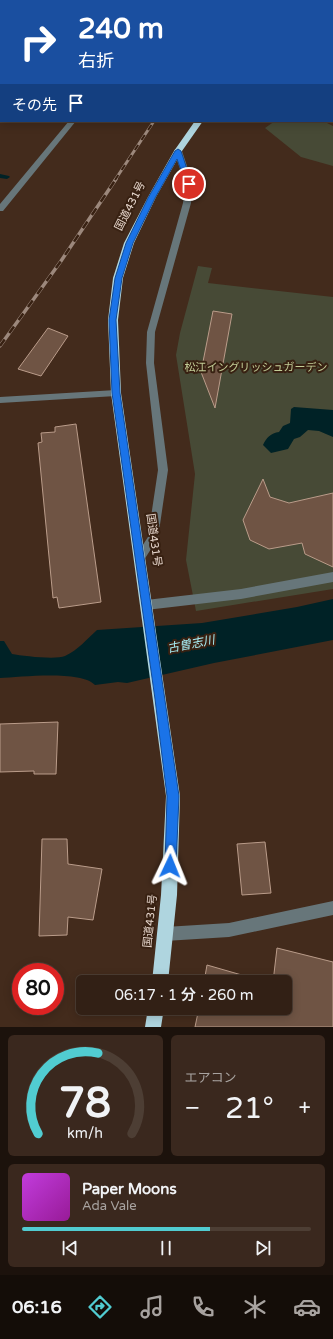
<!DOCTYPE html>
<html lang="ja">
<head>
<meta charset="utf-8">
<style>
	body { margin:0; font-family:"Varela Round","Noto Sans JP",sans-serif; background:#3a281e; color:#f1f3f6; height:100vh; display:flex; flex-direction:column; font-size:15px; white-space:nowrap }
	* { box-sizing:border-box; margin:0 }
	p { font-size:13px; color:#a8a3a0 }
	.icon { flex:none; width:22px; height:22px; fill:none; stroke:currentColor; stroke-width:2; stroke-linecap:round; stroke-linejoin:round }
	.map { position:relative; height:1027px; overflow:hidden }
	.drawer { display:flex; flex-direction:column; gap:8px; padding:8px; background:#1c120c; flex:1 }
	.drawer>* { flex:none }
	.hud { position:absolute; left:0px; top:0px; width:333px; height:122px; box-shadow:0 2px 10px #0003,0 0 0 1px #4d3e34; background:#1a4fa0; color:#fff; overflow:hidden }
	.speed { position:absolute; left:12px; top:963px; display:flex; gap:8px; font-size:20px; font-weight:700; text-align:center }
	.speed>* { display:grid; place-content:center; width:52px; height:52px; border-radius:50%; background:#322015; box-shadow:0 2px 10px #0003,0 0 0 1px #4d3e34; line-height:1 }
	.speed .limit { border:6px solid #d22; background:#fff; color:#111 }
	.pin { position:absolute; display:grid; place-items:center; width:34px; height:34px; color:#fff; margin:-17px; border:2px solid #fff; border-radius:50%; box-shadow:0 1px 4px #0007 }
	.me { position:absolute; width:44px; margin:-22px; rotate:2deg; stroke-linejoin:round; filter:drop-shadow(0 0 3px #0008) }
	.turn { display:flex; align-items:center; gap:14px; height:84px; padding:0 12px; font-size:18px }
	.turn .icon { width:52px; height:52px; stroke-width:2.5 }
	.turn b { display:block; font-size:28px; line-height:34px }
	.then { display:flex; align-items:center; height:38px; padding:0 12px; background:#0003; gap:8px; font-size:15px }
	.big { font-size:30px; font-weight:600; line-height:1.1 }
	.drawer .tile { flex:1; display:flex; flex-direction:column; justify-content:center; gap:6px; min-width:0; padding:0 14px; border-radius:6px; background:#3a281e }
	.drawer .dial { align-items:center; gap:0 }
	.dial svg { height:104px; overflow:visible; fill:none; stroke:#4d3e34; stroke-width:7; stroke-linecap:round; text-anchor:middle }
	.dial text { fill:#f1f3f6; stroke:none }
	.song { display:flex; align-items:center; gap:12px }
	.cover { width:48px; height:48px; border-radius:6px; background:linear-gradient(135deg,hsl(290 70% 55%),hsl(300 70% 35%)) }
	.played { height:4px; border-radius:2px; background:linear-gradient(90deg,#51ccd1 65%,#4d3e34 65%) }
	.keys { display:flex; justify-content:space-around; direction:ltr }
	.heat { display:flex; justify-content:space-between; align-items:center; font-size:22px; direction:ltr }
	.drawer .tiles { flex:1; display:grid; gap:8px; grid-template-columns:1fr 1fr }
	.tile:last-child { grid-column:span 2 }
	.trip { position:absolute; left:76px; top:975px; width:216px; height:40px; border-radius:6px; background:#322015; box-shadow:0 2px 10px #0003,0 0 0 1px #4d3e34; font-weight:600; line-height:40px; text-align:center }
	.tabs { display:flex; height:64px; justify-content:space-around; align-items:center; background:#140d08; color:#a8a3a0 }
	.tabs .icon { width:28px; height:28px }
	.tabs .active { color:#51ccd1 }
	.tabs b { font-size:18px; color:#f1f3f6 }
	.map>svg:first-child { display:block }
</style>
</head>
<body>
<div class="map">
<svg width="333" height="1027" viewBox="0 0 333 1027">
	<rect width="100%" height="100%" fill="#432b1c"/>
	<path fill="#474a36" d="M275 121H323L333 126V166L301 157 265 128Z
		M198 266 212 268 208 283 333 297V589L196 611 186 560 195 474 176 355 180 333Z"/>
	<path fill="#002226" d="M294 407 333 410V437L319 431 308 430 300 437 294 439 288 449 271 453 263 445C266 438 271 433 279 432L283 426 290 423 291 409Z
		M333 599V640L214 663 127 683 118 682 95 685C81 670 21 677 0 678V641H4L12 654C23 656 56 660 65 656 78 650 87 639 97 630L202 623 297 607Z"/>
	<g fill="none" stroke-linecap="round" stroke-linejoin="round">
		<path fill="#002226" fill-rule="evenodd" d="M0 174 9 176 10 177 7 179 0 178Z"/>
	</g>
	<path fill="#6f5444" stroke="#ba9c8a" d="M213 311 232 314 215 408 201 372Z
		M48 328 68 336 41 376 18 369Z
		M76 424 101 602 59 608 57 597 53 598 38 443 42 442 41 433 55 432V427Z
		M263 479 270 497 289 503 333 493V567L305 554 302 543 269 549 250 540 243 520Z
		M58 722 56 774H34V771L0 772V724Z
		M42 839H67L68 864 102 869 93 920 68 917 67 935 39 936Z
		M265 842 271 893 242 895 237 844Z
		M277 948 333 962V1027H195L199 1008H285V982H273Z
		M207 965 266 982H204Z"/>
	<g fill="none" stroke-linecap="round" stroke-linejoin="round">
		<path fill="#67767a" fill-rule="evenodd" d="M0 22H1V26H0Z
			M69 121H76L3 211H0V204Z
			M175 149H181L182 151 193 184 191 203 155 332 154 363 168 470 158 538 144 560 140 561 136 560 135 557 148 537 158 470 146 363 147 332 183 203 185 184 174 151Z
			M116 390 121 393 116 396 0 403V397Z
			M333 572V582L241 599 146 610 142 608 141 605 142 602 146 600 241 589Z
			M333 901V915L229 937 165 941 160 939 158 934 160 929 165 927 229 923Z"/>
		<path fill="#afd5df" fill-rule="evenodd" d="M277 0H285L276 1Z
			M195 121H203L182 151 156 197 134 243 123 278 118 320 121 393 180 796 177 895 168 982H152L161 895 166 796 111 393 108 320 113 278 124 243 148 197 174 151Z
			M148 1008H164L161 1027H145Z"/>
		<defs>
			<path id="rail-far1" d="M115 180 154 121"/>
			<path id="rail" d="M0 346 61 261 116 179"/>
		</defs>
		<use href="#rail-far1" stroke="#9c887c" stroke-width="3"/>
		<use href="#rail" stroke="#9c887c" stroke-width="3.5"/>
		<use href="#rail-far1" stroke="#382112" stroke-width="2" stroke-dasharray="6" stroke-linecap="butt"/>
		<use href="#rail" stroke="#382112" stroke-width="2.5" stroke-dasharray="8" stroke-linecap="butt"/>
	</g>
	<path fill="#1a73e8" stroke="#114b97" d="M178 149 181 151 192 184 189 187 186 184 177 159 155 198 133 243 122 278 116 320 120 393 179 796 176 866 175 871 170 872 166 871 165 866 167 796 155 699 112 393 109 320 115 278 126 243 148 198 175 151Z"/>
	<g text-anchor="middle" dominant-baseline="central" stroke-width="4" stroke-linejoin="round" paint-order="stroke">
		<g font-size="11" fill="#e5d5cb" stroke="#382112">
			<text transform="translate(130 206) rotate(-63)">国道431号</text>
			<text transform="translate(154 540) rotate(82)">国道431号</text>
			<text transform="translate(150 921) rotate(-84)">国道431号</text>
		</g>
		<g font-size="11" fill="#c3cd97" stroke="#382112">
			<text x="256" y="367">松江イングリッシュガーデン</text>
		</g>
		<g font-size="12" font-style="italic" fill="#a9f1f8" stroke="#382112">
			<text transform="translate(191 644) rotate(-11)">古曽志川</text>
		</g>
	</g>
</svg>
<div class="speed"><div class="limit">80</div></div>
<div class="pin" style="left:189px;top:184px;background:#d93025"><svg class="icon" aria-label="arrive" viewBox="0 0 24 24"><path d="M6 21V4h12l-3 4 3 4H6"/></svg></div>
<svg class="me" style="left:170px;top:866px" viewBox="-20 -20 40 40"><path d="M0-17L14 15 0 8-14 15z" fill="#1a73e8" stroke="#fff" stroke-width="4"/></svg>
<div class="trip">06:17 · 1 分 · 260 m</div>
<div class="hud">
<div class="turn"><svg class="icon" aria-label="right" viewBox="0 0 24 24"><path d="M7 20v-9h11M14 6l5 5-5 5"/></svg><div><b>240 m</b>右折</div></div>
<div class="then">その先<svg class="icon" aria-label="arrive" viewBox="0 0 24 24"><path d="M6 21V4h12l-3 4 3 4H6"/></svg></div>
</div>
</div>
<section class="drawer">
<div class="tiles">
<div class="tile dial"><svg viewBox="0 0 100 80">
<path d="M14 69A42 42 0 1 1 86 69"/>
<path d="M14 69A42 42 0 0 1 60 7" stroke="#51ccd1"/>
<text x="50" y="56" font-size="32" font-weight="700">78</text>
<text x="50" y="72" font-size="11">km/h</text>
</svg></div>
<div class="tile"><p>エアコン</p>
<div class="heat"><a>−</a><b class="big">21°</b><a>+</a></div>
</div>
<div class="tile">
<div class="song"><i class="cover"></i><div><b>Paper Moons</b><p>Ada Vale</p></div></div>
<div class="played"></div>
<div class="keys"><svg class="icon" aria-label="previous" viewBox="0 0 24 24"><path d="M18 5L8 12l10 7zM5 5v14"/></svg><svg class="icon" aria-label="pause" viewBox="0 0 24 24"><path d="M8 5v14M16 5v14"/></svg><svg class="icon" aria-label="next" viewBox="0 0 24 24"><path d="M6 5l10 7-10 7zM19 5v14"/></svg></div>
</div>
</div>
</section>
<nav class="tabs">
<b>06:16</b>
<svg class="icon active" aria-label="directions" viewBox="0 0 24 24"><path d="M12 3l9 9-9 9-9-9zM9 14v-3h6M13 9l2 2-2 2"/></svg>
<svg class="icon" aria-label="music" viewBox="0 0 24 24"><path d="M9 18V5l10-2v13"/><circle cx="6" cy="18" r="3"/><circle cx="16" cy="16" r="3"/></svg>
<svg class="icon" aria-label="phone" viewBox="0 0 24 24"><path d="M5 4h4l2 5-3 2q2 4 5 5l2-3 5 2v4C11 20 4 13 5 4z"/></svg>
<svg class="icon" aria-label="climate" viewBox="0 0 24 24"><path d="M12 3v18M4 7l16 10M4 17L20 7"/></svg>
<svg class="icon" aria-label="car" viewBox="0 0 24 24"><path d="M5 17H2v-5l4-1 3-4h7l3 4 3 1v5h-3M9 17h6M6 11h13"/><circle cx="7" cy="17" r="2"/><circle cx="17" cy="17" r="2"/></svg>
</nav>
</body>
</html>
